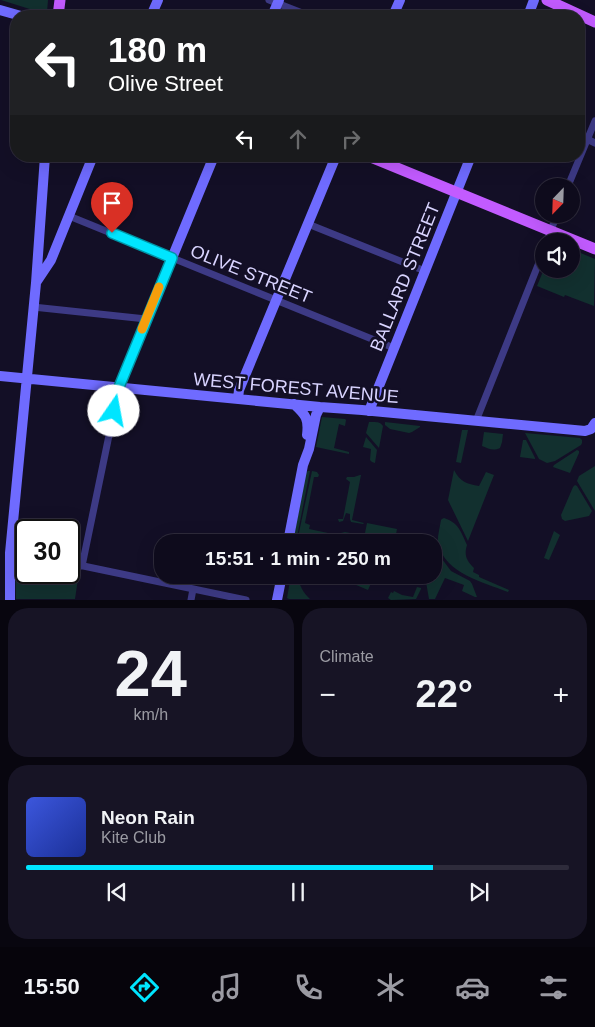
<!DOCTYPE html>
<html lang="en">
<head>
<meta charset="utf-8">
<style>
	body { margin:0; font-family:Arial,sans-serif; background:#171425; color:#f1f3f6; height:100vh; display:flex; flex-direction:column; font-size:19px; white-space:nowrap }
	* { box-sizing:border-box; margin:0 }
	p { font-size:16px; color:#9b9ba3 }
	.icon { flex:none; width:28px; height:28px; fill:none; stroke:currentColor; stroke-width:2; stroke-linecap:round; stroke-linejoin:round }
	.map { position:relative; height:600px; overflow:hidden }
	.details { display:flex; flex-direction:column; gap:8px; padding:8px; background:#08060f; flex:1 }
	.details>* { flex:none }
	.guide { position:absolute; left:10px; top:10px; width:575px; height:152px; border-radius:20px; box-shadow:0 5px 20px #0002,0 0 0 1px #2e2b3b; background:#202124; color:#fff; overflow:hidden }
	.needle { width:32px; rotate:203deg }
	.buttons { position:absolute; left:535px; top:178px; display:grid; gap:10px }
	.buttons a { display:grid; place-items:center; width:45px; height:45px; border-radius:50%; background:#0e0b1c; box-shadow:0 5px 20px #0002,0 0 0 1px #2e2b3b; font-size:25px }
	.speed { position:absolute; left:15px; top:519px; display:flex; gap:10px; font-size:25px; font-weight:700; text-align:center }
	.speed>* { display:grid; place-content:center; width:65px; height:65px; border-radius:50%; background:#0e0b1c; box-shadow:0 5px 20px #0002,0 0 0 1px #2e2b3b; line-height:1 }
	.speed .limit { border:2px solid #111; border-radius:8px; background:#fff; color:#111 }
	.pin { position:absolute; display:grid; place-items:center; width:42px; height:42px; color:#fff; margin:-51px -21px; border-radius:50% 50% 50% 0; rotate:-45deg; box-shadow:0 0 5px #0007 }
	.pin .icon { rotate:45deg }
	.me { position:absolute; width:55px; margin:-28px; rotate:12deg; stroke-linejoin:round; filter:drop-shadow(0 0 4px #0008) }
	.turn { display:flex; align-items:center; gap:18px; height:105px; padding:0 15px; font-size:22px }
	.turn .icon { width:65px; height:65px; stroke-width:2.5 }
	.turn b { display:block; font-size:35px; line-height:42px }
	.lanes { display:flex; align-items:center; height:48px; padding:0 15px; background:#0003; justify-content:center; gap:25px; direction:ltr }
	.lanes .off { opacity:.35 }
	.big { font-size:38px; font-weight:700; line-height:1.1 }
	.details .card { flex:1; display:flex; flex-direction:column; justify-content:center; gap:8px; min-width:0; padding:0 18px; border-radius:20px; background:#171425 }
	.details .dial { align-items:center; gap:0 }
	.dial b { font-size:65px; line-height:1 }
	.song { display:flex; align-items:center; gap:15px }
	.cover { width:60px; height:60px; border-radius:8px; background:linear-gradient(135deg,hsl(230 70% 55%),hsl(230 70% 35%)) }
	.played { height:5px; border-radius:2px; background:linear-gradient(90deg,#00e5ff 75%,#2e2b3b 75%) }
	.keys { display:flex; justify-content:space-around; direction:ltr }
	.heat { display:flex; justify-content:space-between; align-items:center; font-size:28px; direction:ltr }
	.details .tiles { flex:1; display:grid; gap:8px; grid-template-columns:1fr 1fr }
	.card:last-child { grid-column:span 2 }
	.trip { position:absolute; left:154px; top:534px; width:288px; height:50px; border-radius:20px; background:#0e0b1c; box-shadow:0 5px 20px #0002,0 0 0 1px #2e2b3b; font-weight:700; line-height:50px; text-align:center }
	.menu { display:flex; height:80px; justify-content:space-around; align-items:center; background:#06040b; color:#9b9ba3 }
	.menu .icon { width:35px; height:35px }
	.menu .on { color:#00e5ff }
	.menu b { font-size:22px; color:#f1f3f6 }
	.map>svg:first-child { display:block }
</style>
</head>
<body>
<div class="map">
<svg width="595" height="600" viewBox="0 0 595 600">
	<rect width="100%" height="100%" fill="#130f26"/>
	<path fill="#12302f" d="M1 0H48L47 12 36 11Z
		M571 249 595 259 594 306 565 295 564 297 537 286 544 269H571Z
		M322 417 345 419 346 420 345 426 339 424 334 448 349 452V454L316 447Z
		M369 422C375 422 380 421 383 426L379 448 366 433Z
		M385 422 420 426V427L412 432 409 433 390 429 385 425Z
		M462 430H468L461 463 456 462Z
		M484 432 503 434 502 442 500 448C493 451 489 449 482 446Z
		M525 433 580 438 582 440V443L581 445 555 461 547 463 539 459Z
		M366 437 377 450 375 463 372 462 370 460 371 449 363 447Z
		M523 440H526L535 458V459L520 457Z
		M577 450 579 451V453L570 473 553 467 554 465Z
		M595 466V511L577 481 579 476Z
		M454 470C460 482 467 484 479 486L486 472 494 475 468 541 448 500Z
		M308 471H310L296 542H293L306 472Z
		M312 471 317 472 319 475 318 477H314L305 523 310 525 309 529 328 533 316 534 308 533 305 536 302 535 301 542H297Z
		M360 475H361L352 520 364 523 363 524 351 522 350 519V514L346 513 343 521 339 522 338 519H343L350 482 346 479 347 477H354Z
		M575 485 577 486 592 511 589 516 565 521 562 519 561 515 573 487Z
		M444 518C459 523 461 532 467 545 464 555 466 560 474 568L473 572 479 575V577L509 590 508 592C483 582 446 574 438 544 437 537 440 527 441 520L442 519Z
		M367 523 397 529 395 539 365 533Z
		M554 531 560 535 549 560 544 558Z
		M345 532 396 542H397H355L352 541 350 542 339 538 341 533Z
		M436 555H439L451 571 470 581 472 584 477 597H475L462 591 464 585 445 578 435 599H429L426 582 429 575H432C432 568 435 562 436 555Z
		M17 560 26 561V572H69V570L79 572 75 599H16L15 563Z
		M291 575H297C299 584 303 593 310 599H289L287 598Z
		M327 575H357L366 580 368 579 372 581 368 590 335 576 333 580 328 577Z
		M417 587 421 588V589L416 599 391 600 388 598 391 592 393 593 394 591 402 595 413 597Z"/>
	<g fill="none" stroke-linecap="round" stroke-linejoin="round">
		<path stroke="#3d3a85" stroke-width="7" d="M269 0 310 16
			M579 135 595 143
			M568 186 595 121
			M69 216 394 348
			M308 224 425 271
			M547 241 557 214
			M33 307 146 319
			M476 421 544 250
			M10 553 26 555
			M69 563 246 600
			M82 566 119 387
			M191 600 193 589"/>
		<path stroke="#6f6bff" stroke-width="10" d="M0 10 21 16
			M151 16 158 0
			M272 16 279 0
			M393 16 400 0
			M528 16 534 0
			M37 281 51 260 93 156
			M0 376 320 407 362 410 585 431 591 429 595 423
			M119 387 214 156
			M238 399 239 390 336 156
			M294 404C306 415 309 419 307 435
			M369 411 471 156
			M288 542 303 465 309 449 316 415 320 407
			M10 600V553L36 283 45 156
			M277 600 282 575"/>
		<path stroke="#c25bff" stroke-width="11" d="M547 0 595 22
			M58 16 60 0
			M368 156 595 249"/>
	</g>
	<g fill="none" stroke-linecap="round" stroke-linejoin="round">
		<defs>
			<path id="route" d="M112 233 172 258 119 387 114 411"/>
		</defs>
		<use href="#route" stroke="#0095a6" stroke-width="12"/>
		<use href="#route" stroke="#00e5ff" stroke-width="9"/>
		<path stroke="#f59e0b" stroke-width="9" d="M142 329 159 287"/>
	</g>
	<g text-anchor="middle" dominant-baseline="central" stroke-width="5" stroke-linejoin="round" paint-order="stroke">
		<g font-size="18" fill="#d9d4ff" stroke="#130f26">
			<text transform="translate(251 274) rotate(22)">OLIVE STREET</text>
			<text transform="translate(405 277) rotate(-68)">BALLARD STREET</text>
			<text transform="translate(296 388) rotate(5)">WEST FOREST AVENUE</text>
		</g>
	</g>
</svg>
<div class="buttons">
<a><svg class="needle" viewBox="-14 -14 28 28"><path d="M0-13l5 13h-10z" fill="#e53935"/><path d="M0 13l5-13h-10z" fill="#9b9ba3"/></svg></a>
<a><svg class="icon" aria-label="sound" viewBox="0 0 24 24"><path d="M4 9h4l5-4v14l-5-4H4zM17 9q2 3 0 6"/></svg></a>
</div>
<div class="speed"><div class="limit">30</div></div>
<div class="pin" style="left:112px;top:233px;background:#d93025"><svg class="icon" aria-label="arrive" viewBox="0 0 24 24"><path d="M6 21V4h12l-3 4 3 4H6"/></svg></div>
<svg class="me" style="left:114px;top:411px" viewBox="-20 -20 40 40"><circle r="19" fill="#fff"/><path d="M0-13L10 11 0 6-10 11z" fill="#00e5ff"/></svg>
<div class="trip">15:51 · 1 min · 250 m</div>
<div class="guide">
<div class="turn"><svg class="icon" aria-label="left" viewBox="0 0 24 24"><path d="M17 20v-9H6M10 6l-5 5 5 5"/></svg><div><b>180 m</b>Olive Street</div></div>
<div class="lanes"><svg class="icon" aria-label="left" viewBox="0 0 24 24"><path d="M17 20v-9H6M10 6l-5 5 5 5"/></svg><svg class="icon off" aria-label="ahead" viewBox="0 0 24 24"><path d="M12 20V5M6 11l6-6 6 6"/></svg><svg class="icon off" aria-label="right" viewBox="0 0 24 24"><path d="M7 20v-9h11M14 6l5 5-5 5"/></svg></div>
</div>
</div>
<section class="details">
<div class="tiles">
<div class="card dial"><b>24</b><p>km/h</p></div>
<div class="card"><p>Climate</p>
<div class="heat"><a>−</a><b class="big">22°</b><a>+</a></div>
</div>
<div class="card">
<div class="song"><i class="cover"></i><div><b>Neon Rain</b><p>Kite Club</p></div></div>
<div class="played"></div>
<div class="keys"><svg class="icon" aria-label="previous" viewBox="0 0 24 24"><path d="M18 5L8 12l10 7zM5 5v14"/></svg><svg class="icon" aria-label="pause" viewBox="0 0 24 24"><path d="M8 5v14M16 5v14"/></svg><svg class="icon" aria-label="next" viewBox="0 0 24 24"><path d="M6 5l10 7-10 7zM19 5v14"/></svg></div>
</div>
</div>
</section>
<nav class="menu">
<b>15:50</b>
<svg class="icon on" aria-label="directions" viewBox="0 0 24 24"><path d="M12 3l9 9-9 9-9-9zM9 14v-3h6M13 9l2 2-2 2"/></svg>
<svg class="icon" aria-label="music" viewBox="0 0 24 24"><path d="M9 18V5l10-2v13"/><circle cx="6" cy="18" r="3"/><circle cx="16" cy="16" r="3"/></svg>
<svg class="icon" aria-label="phone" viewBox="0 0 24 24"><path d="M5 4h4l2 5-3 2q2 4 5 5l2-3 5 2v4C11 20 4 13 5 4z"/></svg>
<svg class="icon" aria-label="climate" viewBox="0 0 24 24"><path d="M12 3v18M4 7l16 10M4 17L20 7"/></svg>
<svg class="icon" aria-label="car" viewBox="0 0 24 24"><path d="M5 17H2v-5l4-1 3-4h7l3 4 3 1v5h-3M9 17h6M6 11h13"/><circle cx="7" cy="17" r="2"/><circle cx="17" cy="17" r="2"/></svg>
<svg class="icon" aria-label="filters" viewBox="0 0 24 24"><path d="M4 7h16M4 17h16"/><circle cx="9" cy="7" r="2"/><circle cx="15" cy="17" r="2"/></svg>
</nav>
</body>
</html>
